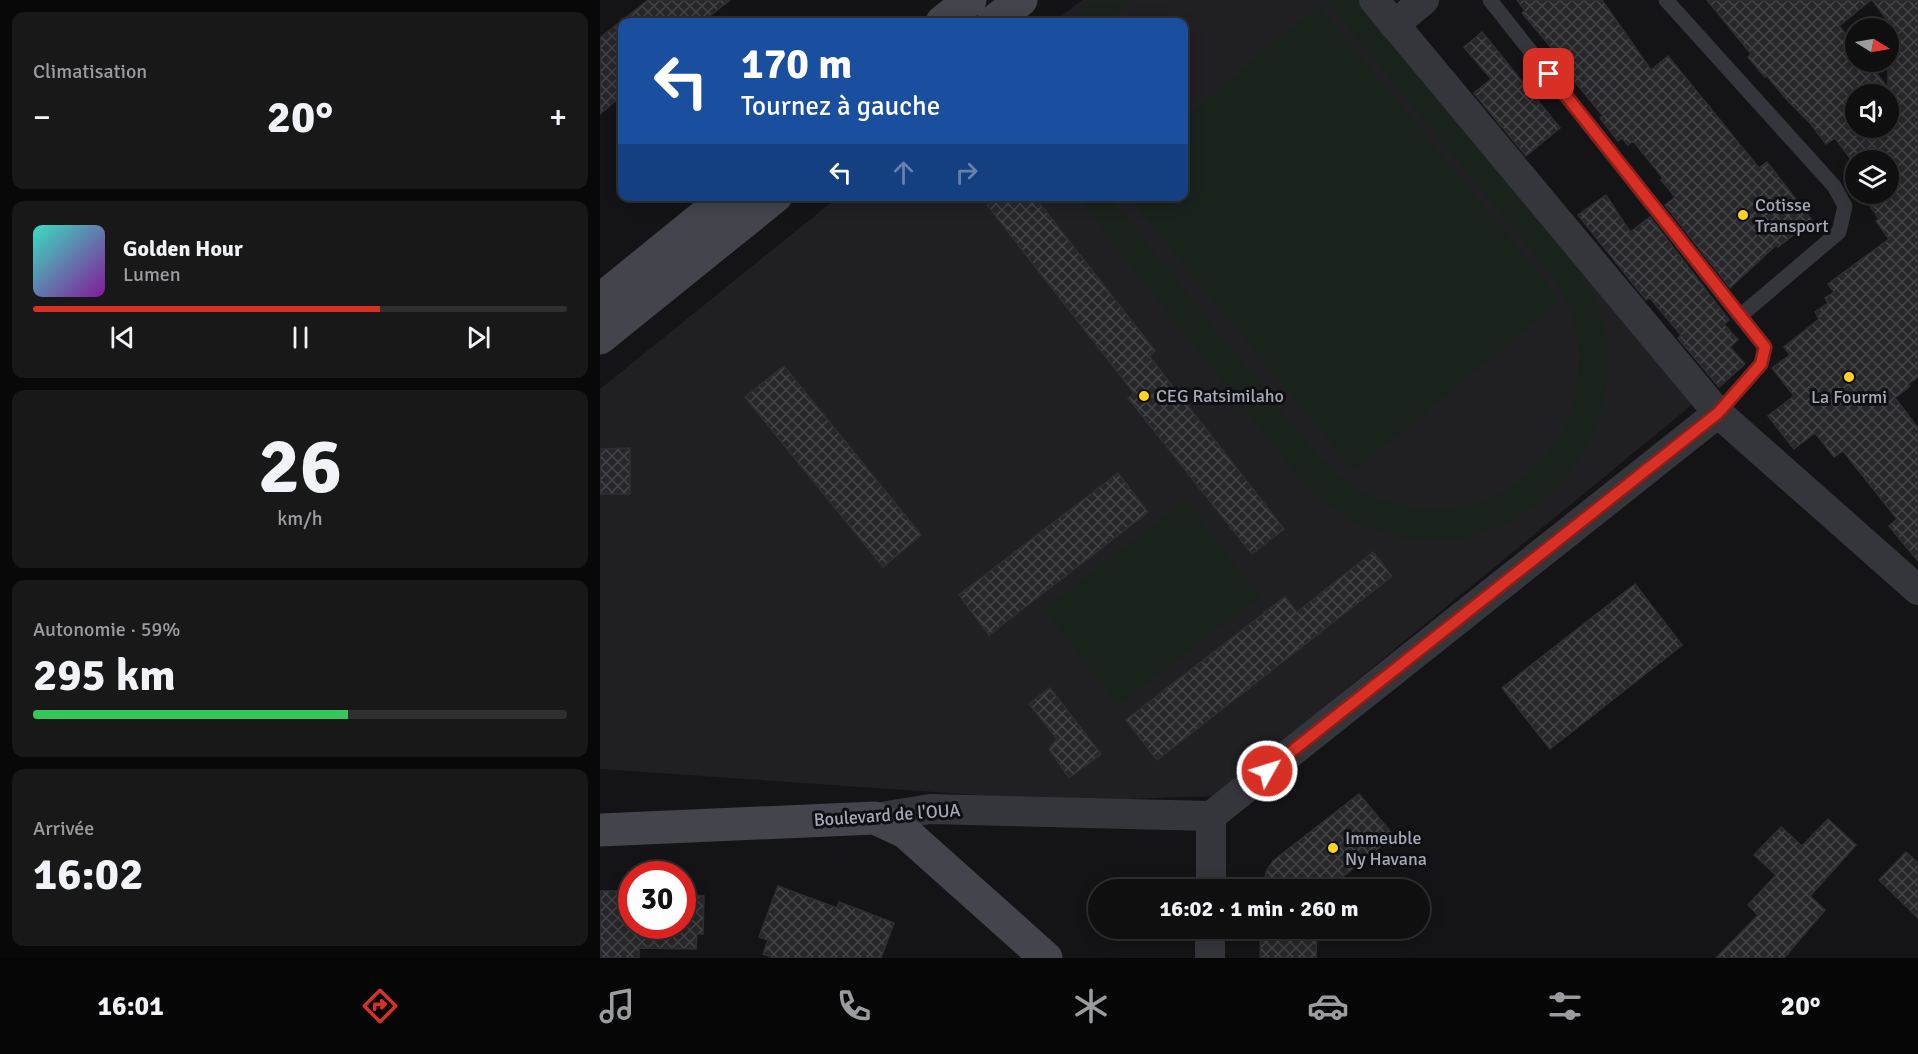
<!DOCTYPE html>
<html lang="fr">
<head>
<meta charset="utf-8">
<style>
	body { margin:0; font-family:Signika,sans-serif; background:#181819; color:#f1f3f6; height:100vh; display:flex; flex-direction:column; font-size:22px; white-space:nowrap }
	* { box-sizing:border-box; margin:0 }
	p { font-size:20px; color:#9b9c9f }
	.icon { flex:none; width:33px; height:33px; fill:none; stroke:currentColor; stroke-width:2; stroke-linecap:round; stroke-linejoin:round }
	.map { position:relative; flex:1; overflow:hidden }
	.panel { display:flex; flex-direction:column; gap:12px; padding:12px; background:#080809; width:600px }
	.panel>* { flex:none }
	.top-card { position:absolute; left:18px; top:18px; width:570px; height:183px; border-radius:12px; box-shadow:0 3px 15px #0003,0 0 0 2px #2f2f30; background:#1a4fa0; color:#fff; overflow:hidden }
	.needle { width:39px; rotate:101deg }
	.tools { position:absolute; left:1245px; top:18px; display:grid; gap:12px }
	.tools a { display:grid; place-items:center; width:54px; height:54px; border-radius:50%; background:#0f0f10; box-shadow:0 3px 15px #0003,0 0 0 2px #2f2f30; font-size:30px }
	.speed { position:absolute; left:18px; top:861px; display:flex; gap:12px; font-size:30px; font-weight:700; text-align:center }
	.speed>* { display:grid; place-content:center; width:78px; height:78px; border-radius:50%; background:#0f0f10; box-shadow:0 3px 15px #0003,0 0 0 2px #2f2f30; line-height:1 }
	.speed .limit { border:9px solid #d22; background:#fff; color:#111 }
	.pin { position:absolute; display:grid; place-items:center; width:51px; height:51px; color:#fff; margin:-26px; border-radius:12px; box-shadow:0 3px 9px #0006 }
	.me { position:absolute; width:66px; margin:-33px; rotate:51deg; stroke-linejoin:round; filter:drop-shadow(0 0 4px #0008) }
	.turn { display:flex; align-items:center; gap:21px; height:126px; padding:0 24px; font-size:27px }
	.turn .icon { width:78px; height:78px; stroke-width:2.5 }
	.turn b { display:block; font-size:42px; line-height:51px }
	.lanes { display:flex; align-items:center; height:57px; padding:0 24px; background:#0003; justify-content:center; gap:30px; direction:ltr }
	.lanes .off { opacity:.35 }
	.big { font-size:45px; font-weight:800; line-height:1.1 }
	.panel .tile { flex:1; display:flex; flex-direction:column; justify-content:center; gap:9px; min-width:0; padding:0 21px; border-radius:12px; background:#181819 }
	.panel .dial { align-items:center; gap:0 }
	.dial b { font-size:78px; line-height:1 }
	.song { display:flex; align-items:center; gap:18px }
	.cover { width:72px; height:72px; border-radius:9px; background:linear-gradient(135deg,hsl(170 70% 55%),hsl(290 70% 35%)) }
	.played { height:6px; border-radius:3px; background:linear-gradient(90deg,#d93025 65%,#2f2f30 65%) }
	.keys { display:flex; justify-content:space-around; direction:ltr }
	.heat { display:flex; justify-content:space-between; align-items:center; font-size:33px; direction:ltr }
	.charge { height:9px; border-radius:4px; background:linear-gradient(90deg,#34c759 59%,#2f2f30 0) }
	.trip { position:absolute; left:488px; top:879px; width:342px; height:60px; border-radius:30px; background:#0f0f10; box-shadow:0 3px 15px #0003,0 0 0 2px #2f2f30; font-weight:800; line-height:60px; text-align:center }
	.dock { display:flex; height:96px; justify-content:space-around; align-items:center; background:#060606; color:#9b9c9f }
	.dock .icon { width:42px; height:42px }
	.dock .selected { color:#d93025 }
	.dock b { font-size:27px; color:#f1f3f6 }
	main { display:flex; flex:1; min-height:0 }
	.map>svg:first-child { display:block }
</style>
</head>
<body>
<main>
<section class="panel">
<div class="tile"><p>Climatisation</p>
<div class="heat"><a>−</a><b class="big">20°</b><a>+</a></div>
</div>
<div class="tile">
<div class="song"><i class="cover"></i><div><b>Golden Hour</b><p>Lumen</p></div></div>
<div class="played"></div>
<div class="keys"><svg class="icon" aria-label="previous" viewBox="0 0 24 24"><path d="M18 5L8 12l10 7zM5 5v14"/></svg><svg class="icon" aria-label="pause" viewBox="0 0 24 24"><path d="M8 5v14M16 5v14"/></svg><svg class="icon" aria-label="next" viewBox="0 0 24 24"><path d="M6 5l10 7-10 7zM19 5v14"/></svg></div>
</div>
<div class="tile dial"><b>26</b><p>km/h</p></div>
<div class="tile"><p>Autonomie · 59%</p><b class="big">295 km</b><div class="charge"></div></div>
<div class="tile"><p>Arrivée</p><b class="big">16:02</b></div>
</section>
<div class="map">
<svg width="1318" height="958" viewBox="0 0 1318 958">
	<defs>
		<pattern id="building-cross-hatch" width="8" height="8" patternUnits="userSpaceOnUse" patternTransform="scale(1.5)"><rect width="8" height="8" fill="#27272a"/><path d="M0 0l8 8M0 8l8-8" fill="none" stroke="#434447"/></pattern>
	</defs>
	<rect width="100%" height="100%" fill="#141416"/>
	<path fill="#202023" d="M482 0H771L1093 404 616 796 465 801 0 769V389L238 197 584 196V22H454Z"/>
	<path fill="#1a221c" d="M491 0H530L521 8 510 22H476Z
		M726 0H766L980 268C988 284 997 301 1002 318 1012 359 1008 405 989 442 945 526 843 566 756 522 735 512 718 497 702 481L477 197H509L718 456C797 548 948 516 975 395 982 367 981 337 970 310 964 294 954 281 945 267Z
		M719 6 961 300 754 471 529 197 584 196V119Z
		M586 501 659 597 518 705 445 609Z"/>
	<path fill="url(#building-cross-hatch)" stroke="#2f2e33" stroke-width="1.5" fill-rule="evenodd" d="M48 0H130L102 22H22V95L0 114V38Z
		M917 0H1002L1051 70 1068 56 1159 168 1167 162 1212 220 1178 247 1176 245 1130 288 1065 205 1075 197 1061 180 1063 178 1033 141 1028 145 1022 138 1018 141 1000 118 1003 116 957 60 960 58 922 13 925 11Z
		M1107 0H1271L1239 26 1256 46V62H1268L1288 88V21L1272 0H1318V377L1308 384 1310 386 1295 398 1318 428V561L1289 526 1297 519 1243 451 1234 457 1215 433 1194 449 1168 416 1194 396 1172 368 1190 355 1184 347 1219 319 1215 312 1228 303 1225 298 1234 292 1228 284 1289 239 1276 221 1279 219 1262 194H1288V160H1256V166L1235 138 1226 144 1210 123 1188 101 1166 75 1165 77 1148 57 1151 54ZM1256 94H1288V128H1256Z
		M882 32 960 128 926 156 874 93 891 79 864 47Z
		M1006 195 1030 232 1050 217 1129 320 1124 324 1138 340 1130 347 1145 364 1119 387 1078 338 1081 335 1049 297 1046 300 978 215Z
		M399 196H434L555 351 549 356 684 529 652 554 528 398 534 393 387 205Z
		M184 366 321 535 283 567 145 397Z
		M30 448V494H0V449Z
		M518 473 548 512 389 635 359 595Z
		M773 552 792 576 557 760 526 720 685 597 697 612Z
		M1035 584 1082 645 950 749 902 688Z
		M450 688 501 754 469 778 449 749 457 739 429 704Z
		M759 794 794 836 726 890H663L666 872 673 861Z
		M1228 819 1256 845 1210 896 1225 910 1184 958H1116L1158 915 1148 905 1176 875 1154 855 1181 827 1202 846Z
		M1306 852 1318 863V918L1279 880Z
		M178 886 237 908 239 902 294 923 281 958H174L163 954 168 940 159 937Z
		M0 891H32V926H82V895L104 896 103 934H97L96 949 39 948V958H0Z
		M661 928H717L716 958H660Z"/>
	<g fill="none" stroke-linecap="round" stroke-linejoin="round">
		<path stroke="#35353c" stroke-width="15" d="M890 0 1140 316 1239 232 1245 206 1234 186 1066 0
			M1118 413 1161 364 1165 347 1140 316"/>
		<path stroke="#35353c" stroke-width="30" d="M774 0 1118 413 1318 590
			M794 25 824 0
			M611 816 1118 413
			M275 818 330 809 611 816
			M611 890V816
			M610 958V928"/>
		<path stroke="#43444c" stroke-width="33" d="M342 22 370 0
			M393 22 421 0
			M0 300 128 196
			M0 338 176 196
			M0 830 275 818 305 832 446 958"/>
	</g>
	<g fill="none" stroke-linecap="round" stroke-linejoin="round">
		<defs>
			<path id="route" d="M667 771 1118 413 1161 364 1165 347 949 74"/>
		</defs>
		<use href="#route" stroke="#8d1f18" stroke-width="15"/>
		<use href="#route" stroke="#d93025" stroke-width="10"/>
	</g>
	<g fill="#ffd123" stroke="#0f0f11" stroke-width="2">
		<circle cx="1143" cy="215" r="6"/>
		<circle cx="1249" cy="377" r="6"/>
		<circle cx="544" cy="396" r="6"/>
		<circle cx="733" cy="848" r="6"/>
	</g>
	<g text-anchor="middle" dominant-baseline="central" stroke-width="6" stroke-linejoin="round" paint-order="stroke">
		<g font-size="18" fill="#a4a8b8" stroke="#0f0f11" text-anchor="start">
			<text x="1155" y="205">Cotisse<tspan x="1155" dy="21">Transport</tspan></text>
			<text x="556" y="396">CEG Ratsimilaho</text>
			<text x="1249" y="397" text-anchor="middle">La Fourmi</text>
			<text x="745" y="838">Immeuble<tspan x="745" dy="21">Ny Havana</tspan></text>
		</g>
		<g font-size="18" fill="#a4a8b8" stroke="#0f0f11">
			<text transform="translate(287 815) rotate(-4)">Boulevard de l'OUA</text>
		</g>
	</g>
</svg>
<div class="tools">
<a><svg class="needle" viewBox="-14 -14 28 28"><path d="M0-13l5 13h-10z" fill="#e53935"/><path d="M0 13l5-13h-10z" fill="#9b9c9f"/></svg></a>
<a><svg class="icon" aria-label="sound" viewBox="0 0 24 24"><path d="M4 9h4l5-4v14l-5-4H4zM17 9q2 3 0 6"/></svg></a>
<a><svg class="icon" aria-label="layers" viewBox="0 0 24 24"><path d="M12 4l9 5-9 5-9-5zM3 14l9 5 9-5"/></svg></a>
</div>
<div class="speed"><div class="limit">30</div></div>
<div class="pin" style="left:949px;top:74px;background:#d93025"><svg class="icon" aria-label="arrive" viewBox="0 0 24 24"><path d="M6 21V4h12l-3 4 3 4H6"/></svg></div>
<svg class="me" style="left:667px;top:771px" viewBox="-20 -20 40 40"><circle r="17" fill="#d93025" stroke="#fff" stroke-width="3"/><path d="M0-11L8 9 0 5-8 9z" fill="#fff"/></svg>
<div class="trip">16:02 · 1 min · 260 m</div>
<div class="top-card">
<div class="turn"><svg class="icon" aria-label="left" viewBox="0 0 24 24"><path d="M17 20v-9H6M10 6l-5 5 5 5"/></svg><div><b>170 m</b>Tournez à gauche</div></div>
<div class="lanes"><svg class="icon" aria-label="left" viewBox="0 0 24 24"><path d="M17 20v-9H6M10 6l-5 5 5 5"/></svg><svg class="icon off" aria-label="ahead" viewBox="0 0 24 24"><path d="M12 20V5M6 11l6-6 6 6"/></svg><svg class="icon off" aria-label="right" viewBox="0 0 24 24"><path d="M7 20v-9h11M14 6l5 5-5 5"/></svg></div>
</div>
</div>
</main>
<nav class="dock">
<b>16:01</b>
<svg class="icon selected" aria-label="directions" viewBox="0 0 24 24"><path d="M12 3l9 9-9 9-9-9zM9 14v-3h6M13 9l2 2-2 2"/></svg>
<svg class="icon" aria-label="music" viewBox="0 0 24 24"><path d="M9 18V5l10-2v13"/><circle cx="6" cy="18" r="3"/><circle cx="16" cy="16" r="3"/></svg>
<svg class="icon" aria-label="phone" viewBox="0 0 24 24"><path d="M5 4h4l2 5-3 2q2 4 5 5l2-3 5 2v4C11 20 4 13 5 4z"/></svg>
<svg class="icon" aria-label="climate" viewBox="0 0 24 24"><path d="M12 3v18M4 7l16 10M4 17L20 7"/></svg>
<svg class="icon" aria-label="car" viewBox="0 0 24 24"><path d="M5 17H2v-5l4-1 3-4h7l3 4 3 1v5h-3M9 17h6M6 11h13"/><circle cx="7" cy="17" r="2"/><circle cx="17" cy="17" r="2"/></svg>
<svg class="icon" aria-label="filters" viewBox="0 0 24 24"><path d="M4 7h16M4 17h16"/><circle cx="9" cy="7" r="2"/><circle cx="15" cy="17" r="2"/></svg>
<b>20°</b>
</nav>
</body>
</html>
